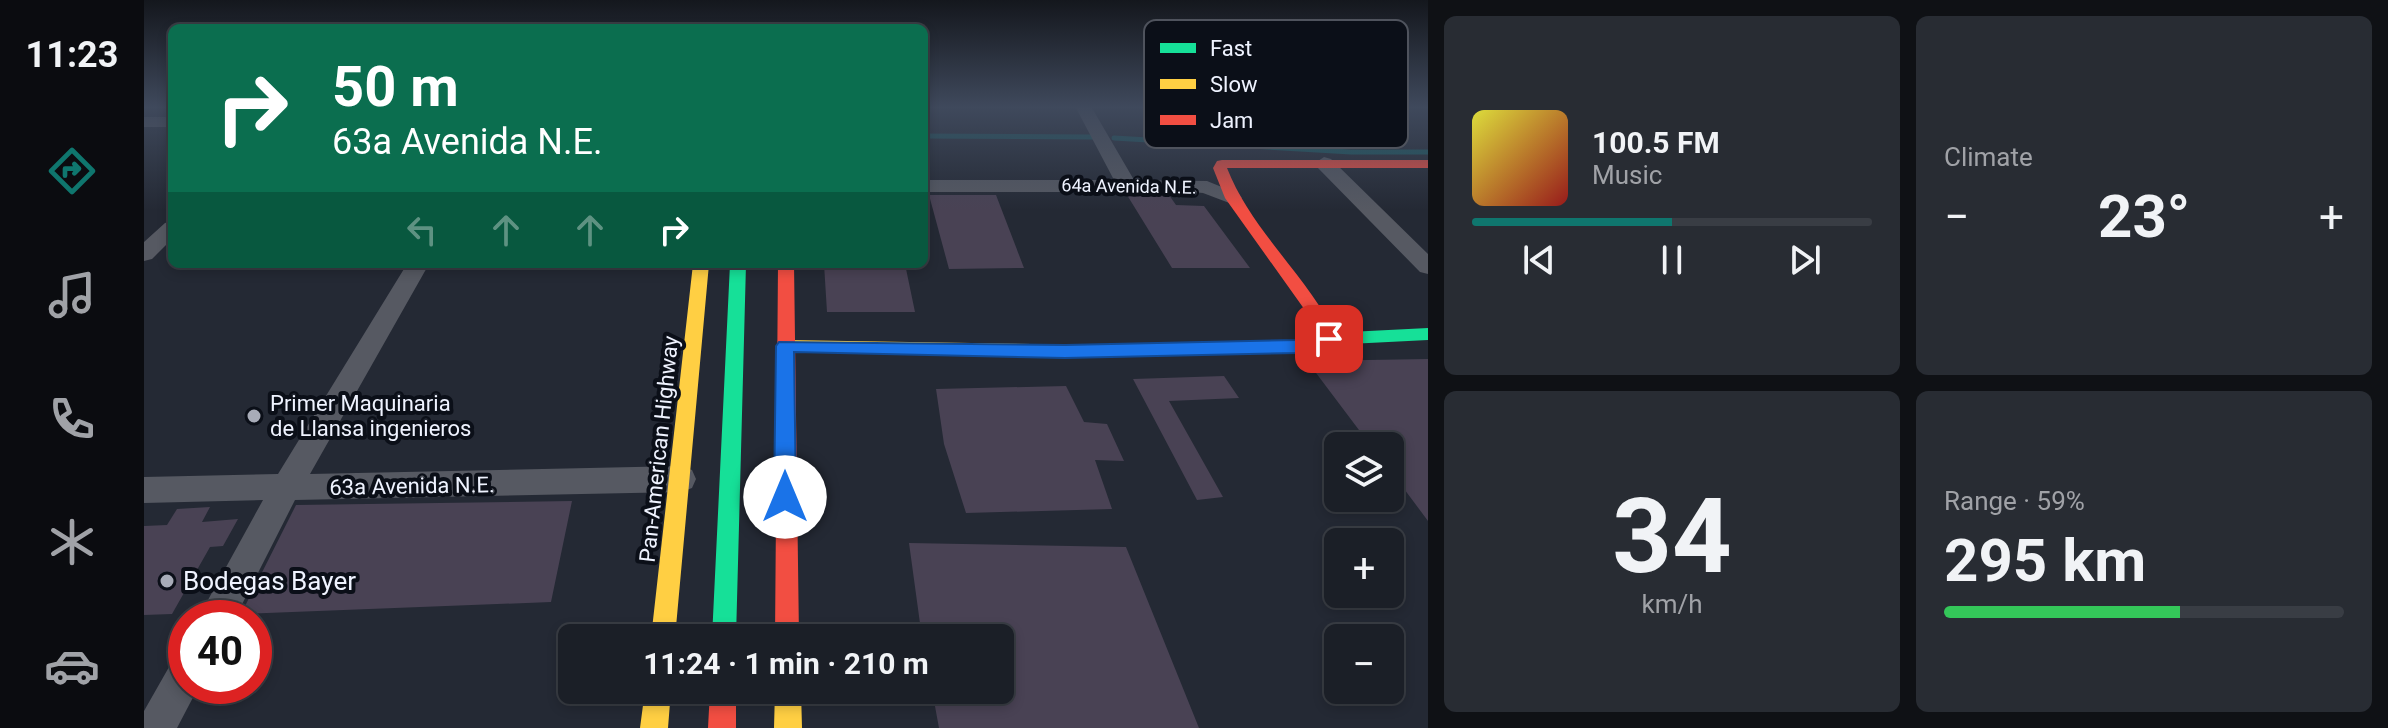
<!DOCTYPE html>
<html lang="en">
<head>
<meta charset="utf-8">
<style>
	body { margin:0; font-family:Roboto,sans-serif; background:#282c33; color:#f1f3f6; height:100vh; display:flex; flex-direction:column; font-size:30px; white-space:nowrap }
	* { box-sizing:border-box; margin:0 }
	p { font-size:26px; color:#a0a2a7 }
	.icon { flex:none; width:44px; height:44px; fill:none; stroke:currentColor; stroke-width:2; stroke-linecap:round; stroke-linejoin:round }
	.map { position:relative; flex:1; overflow:hidden }
	.sheet { display:flex; flex-direction:column; gap:16px; padding:16px; background:#0f1115; width:960px }
	.sheet>* { flex:none }
	.top-card { position:absolute; left:24px; top:24px; width:760px; height:244px; border-radius:12px; box-shadow:0 4px 12px #0003,0 0 0 2px #393d44; background:#0b6e4f; color:#fff; overflow:hidden }
	.tools { position:absolute; left:1180px; top:432px; display:grid; gap:16px }
	.tools a { display:grid; place-items:center; width:80px; height:80px; border-radius:12px; background:#1b1f27; box-shadow:0 4px 12px #0003,0 0 0 2px #393d44; font-size:40px }
	.speed { position:absolute; left:24px; top:600px; display:flex; gap:16px; font-size:40px; font-weight:700; text-align:center }
	.speed>* { display:grid; place-content:center; width:104px; height:104px; border-radius:50%; background:#1b1f27; box-shadow:0 4px 12px #0003,0 0 0 2px #393d44; line-height:1 }
	.speed .limit { border:12px solid #d22; background:#fff; color:#111 }
	.pin { position:absolute; display:grid; place-items:center; width:68px; height:68px; color:#fff; margin:-34px; border-radius:16px; box-shadow:0 4px 12px #0006 }
	.me { position:absolute; width:88px; margin:-44px; rotate:0deg; stroke-linejoin:round; filter:drop-shadow(0 0 6px #0008) }
	.turn { display:flex; align-items:center; gap:28px; height:168px; padding:0 32px; font-size:36px }
	.turn .icon { width:104px; height:104px; stroke-width:2.5 }
	.turn b { display:block; font-size:56px; line-height:68px }
	.lanes { display:flex; align-items:center; height:76px; padding:0 32px; background:#0003; justify-content:center; gap:40px; direction:ltr }
	.lanes .off { opacity:.35 }
	.big { font-size:60px; font-weight:700; line-height:1.1 }
	.sheet .tile { flex:1; display:flex; flex-direction:column; justify-content:center; gap:12px; min-width:0; padding:0 28px; border-radius:12px; background:#282c33 }
	.sheet .dial { align-items:center; gap:0 }
	.dial b { font-size:104px; line-height:1 }
	.song { display:flex; align-items:center; gap:24px }
	.cover { width:96px; height:96px; border-radius:12px; background:linear-gradient(135deg,hsl(60 70% 55%),hsl(0 70% 35%)) }
	.played { height:8px; border-radius:4px; background:linear-gradient(90deg,#0f766e 50%,#393d44 50%) }
	.keys { display:flex; justify-content:space-around; direction:ltr }
	.heat { display:flex; justify-content:space-between; align-items:center; font-size:44px; direction:ltr }
	.charge { height:12px; border-radius:6px; background:linear-gradient(90deg,#34c759 59%,#393d44 0) }
	.sheet .tiles { flex:1; display:grid; gap:16px; grid-template-columns:repeat(2,1fr) }
	.trip { position:absolute; left:414px; top:624px; width:456px; height:80px; border-radius:12px; background:#1b1f27; box-shadow:0 4px 12px #0003,0 0 0 2px #393d44; font-weight:700; line-height:80px; text-align:center }
	main { display:flex; flex:1; min-height:0 }
	.menu { display:flex; flex-direction:column; width:144px; justify-content:space-around; align-items:center; background:#0b0c10; color:#a0a2a7 }
	.menu .icon { width:56px; height:56px }
	.menu .active { color:#0f766e }
	.menu b { font-size:36px; color:#f1f3f6 }
	.map>svg:first-child { display:block }
</style>
</head>
<body>
<main>
<nav class="menu">
<b>11:23</b>
<svg class="icon active" aria-label="directions" viewBox="0 0 24 24"><path d="M12 3l9 9-9 9-9-9zM9 14v-3h6M13 9l2 2-2 2"/></svg>
<svg class="icon" aria-label="music" viewBox="0 0 24 24"><path d="M9 18V5l10-2v13"/><circle cx="6" cy="18" r="3"/><circle cx="16" cy="16" r="3"/></svg>
<svg class="icon" aria-label="phone" viewBox="0 0 24 24"><path d="M5 4h4l2 5-3 2q2 4 5 5l2-3 5 2v4C11 20 4 13 5 4z"/></svg>
<svg class="icon" aria-label="climate" viewBox="0 0 24 24"><path d="M12 3v18M4 7l16 10M4 17L20 7"/></svg>
<svg class="icon" aria-label="car" viewBox="0 0 24 24"><path d="M5 17H2v-5l4-1 3-4h7l3 4 3 1v5h-3M9 17h6M6 11h13"/><circle cx="7" cy="17" r="2"/><circle cx="17" cy="17" r="2"/></svg>
</nav>
<div class="map">
<svg width="1284" height="728" viewBox="0 0 1284 728">
	<rect width="100%" height="100%" fill="#242934"/>
	<g fill="none" stroke-linecap="round" stroke-linejoin="round">
		<path stroke="#185a60" stroke-width="5" d="M780 136 950 137
			M970 138 1207 152H1284"/>
	</g>
	<path fill="#494254" d="M785 195H852L880 268 805 269Z
		M983 195H1025L1032 205 1060 206 1106 268H1028Z
		M680 264H761L771 312H683Z
		M1284 359V521L1246 470V446H1227L1163 361Z
		M1080 376 1095 398 1025 401 1079 497 1053 500 989 379Z
		M922 386 940 422 963 424 980 461 951 460 968 509 822 513 800 444 792 389Z
		M428 501 407 602 97 614 152 505Z
		M66 507 58 522 94 519 79 546 66 547 28 614 0 615V526L23 525 33 509Z
		M765 543 982 547 1055 728H795L788 690H856V638H778Z"/>
	<g fill="none" stroke-linecap="round" stroke-linejoin="round">
		<path fill="#565962" fill-rule="evenodd" d="M932 108H948L990 180 1063 181 1095 194 1098 198 1088 204 1059 193 1048 192H780V180H970Z
			M0 117H28V127H0Z
			M1180 157 1187 159 1284 254V274L1276 272 1173 167 1171 163Z
			M28 221V239L8 259 0 261V242L21 223Z
			M263 264H285L166 474 537 466 548 470 552 479 548 488 537 492 151 500 91 618H54L119 500 0 503V477L134 474Z
			M42 654V686H55L33 728H0V711L29 660Z"/>
		<path fill="#16e098" fill-rule="evenodd" d="M586 264H602L592 638H568Z
			M1284 328V340L1185 345 1153 353 947 357 938 351 947 345 1153 341 1185 333Z"/>
		<path fill="#ffcf43" fill-rule="evenodd" d="M549 264H565L531 638H507Z
			M641 340 947 345 956 351 947 357 641 352 632 346Z
			M501 690H527L524 728H496Z
			M631 690H657L658 728H630Z"/>
		<path fill="#f24e42" fill-rule="evenodd" d="M1078 160H1284V168H1083C1108 232 1165 277 1194 339L1191 343H1179L1168 320 1081 198 1069 168 1073 161Z
			M634 264H650L655 638H631Z
			M566 690H592V728H564Z"/>
	</g>
	<linearGradient id="sky" x2="0" y2="1"><stop stop-color="#14171d"/><stop offset="0.51" stop-color="#3f495c"/><stop offset="1" stop-color="#3f495c" stop-opacity="0"/></linearGradient>
	<rect width="1284" height="210" fill="url(#sky)"/>
	<path fill="#1a73e8" stroke="#114b97" stroke-width="2" d="M1185 333 1191 334 1194 339 1191 343 1153 353 921 358 650 352 652 497 648 503 641 506 633 503 630 497 632 346 635 342 921 345 1153 340Z"/>
	<g fill="#a8acb8" stroke="#0b0f18" stroke-width="3">
		<circle cx="110" cy="416" r="8"/>
		<circle cx="23" cy="581" r="8"/>
	</g>
	<g text-anchor="middle" dominant-baseline="central" stroke-width="8" stroke-linejoin="round" paint-order="stroke">
		<g font-size="18" fill="#eff3ff" stroke="#0b0f18">
			<text transform="translate(985 186) rotate(1)">64a Avenida N.E.</text>
		</g>
		<g font-size="22" fill="#eff3ff" stroke="#0b0f18" text-anchor="start">
			<text x="126" y="403">Primer Maquinaria<tspan x="126" dy="25">de Llansa ingenieros</tspan></text>
		</g>
		<g font-size="22" fill="#eff3ff" stroke="#0b0f18">
			<text transform="translate(515 449) rotate(-84)">Pan-American Highway</text>
			<text transform="translate(268 486) rotate(-1)">63a Avenida N.E.</text>
		</g>
		<g font-size="26" fill="#eff3ff" stroke="#0b0f18" text-anchor="start">
			<text x="39" y="581">Bodegas Bayer</text>
		</g>
	</g>
	<rect x="1000" y="20" width="264" height="128" rx="12" fill="#0b0f18" stroke="#4f535d" stroke-width="2"/>
	<rect x="1016" y="43" width="36" height="10" fill="#16e098"/>
	<rect x="1016" y="79" width="36" height="10" fill="#ffcf43"/>
	<rect x="1016" y="115" width="36" height="10" fill="#f24e42"/>
	<g font-size="22" fill="#eff3ff">
		<text x="1066" y="56">Fast</text>
		<text x="1066" y="92">Slow</text>
		<text x="1066" y="128">Jam</text>
	</g>
</svg>
<div class="tools">
<a><svg class="icon" aria-label="layers" viewBox="0 0 24 24"><path d="M12 4l9 5-9 5-9-5zM3 14l9 5 9-5"/></svg></a>
<a>+</a>
<a>−</a>
</div>
<div class="speed"><div class="limit">40</div></div>
<div class="pin" style="left:1185px;top:339px;background:#d93025"><svg class="icon" aria-label="arrive" viewBox="0 0 24 24"><path d="M6 21V4h12l-3 4 3 4H6"/></svg></div>
<svg class="me" style="left:641px;top:497px" viewBox="-20 -20 40 40"><circle r="19" fill="#fff"/><path d="M0-13L10 11 0 6-10 11z" fill="#1a73e8"/></svg>
<div class="trip">11:24 · 1 min · 210 m</div>
<div class="top-card">
<div class="turn"><svg class="icon" aria-label="right" viewBox="0 0 24 24"><path d="M7 20v-9h11M14 6l5 5-5 5"/></svg><div><b>50 m</b>63a Avenida N.E.</div></div>
<div class="lanes"><svg class="icon off" aria-label="left" viewBox="0 0 24 24"><path d="M17 20v-9H6M10 6l-5 5 5 5"/></svg><svg class="icon off" aria-label="ahead" viewBox="0 0 24 24"><path d="M12 20V5M6 11l6-6 6 6"/></svg><svg class="icon off" aria-label="ahead" viewBox="0 0 24 24"><path d="M12 20V5M6 11l6-6 6 6"/></svg><svg class="icon" aria-label="right" viewBox="0 0 24 24"><path d="M7 20v-9h11M14 6l5 5-5 5"/></svg></div>
</div>
</div>
<section class="sheet">
<div class="tiles">
<div class="tile">
<div class="song"><i class="cover"></i><div><b>100.5 FM</b><p>Music</p></div></div>
<div class="played"></div>
<div class="keys"><svg class="icon" aria-label="previous" viewBox="0 0 24 24"><path d="M18 5L8 12l10 7zM5 5v14"/></svg><svg class="icon" aria-label="pause" viewBox="0 0 24 24"><path d="M8 5v14M16 5v14"/></svg><svg class="icon" aria-label="next" viewBox="0 0 24 24"><path d="M6 5l10 7-10 7zM19 5v14"/></svg></div>
</div>
<div class="tile"><p>Climate</p>
<div class="heat"><a>−</a><b class="big">23°</b><a>+</a></div>
</div>
<div class="tile dial"><b>34</b><p>km/h</p></div>
<div class="tile"><p>Range · 59%</p><b class="big">295 km</b><div class="charge"></div></div>
</div>
</section>
</main>
</body>
</html>
